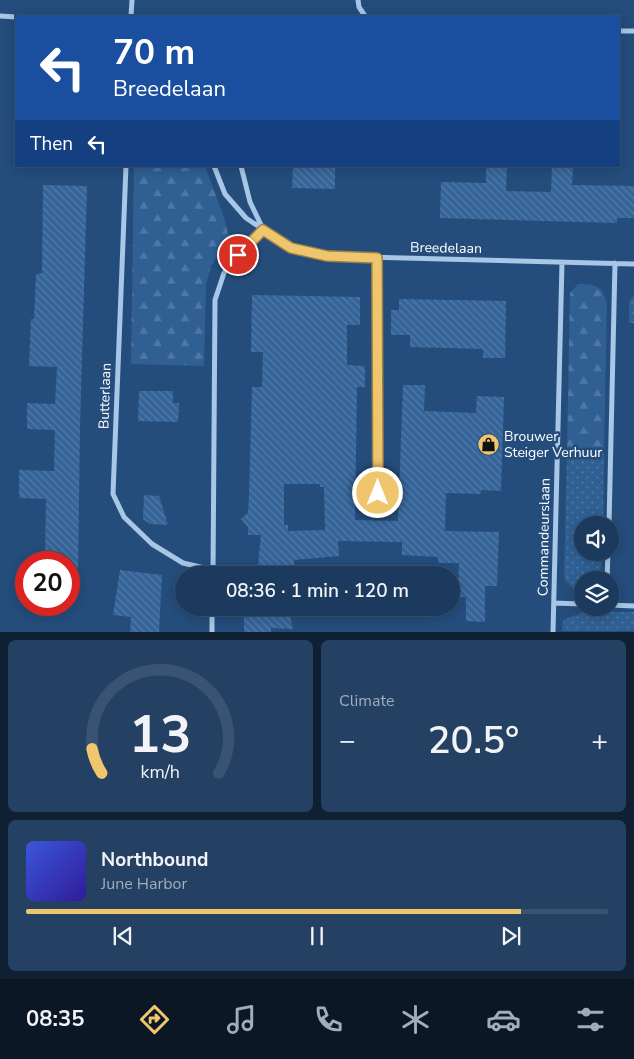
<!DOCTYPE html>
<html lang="en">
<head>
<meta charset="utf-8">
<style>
	body { margin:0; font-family:"Nunito Sans",sans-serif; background:#244163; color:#f1f3f6; height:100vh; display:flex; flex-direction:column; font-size:19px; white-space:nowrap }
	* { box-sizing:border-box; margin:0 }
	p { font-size:16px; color:#a0adbc }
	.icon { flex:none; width:28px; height:28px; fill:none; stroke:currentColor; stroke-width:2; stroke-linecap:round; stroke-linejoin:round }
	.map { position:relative; height:632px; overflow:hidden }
	.details { display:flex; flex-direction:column; gap:8px; padding:8px; background:#0f2033; flex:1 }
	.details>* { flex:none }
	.banner { position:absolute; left:15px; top:15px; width:605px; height:152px; border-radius:0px; box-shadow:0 2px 12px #0003,0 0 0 1px #395472; background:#1a4fa0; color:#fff; overflow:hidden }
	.tools { position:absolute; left:574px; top:516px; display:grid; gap:10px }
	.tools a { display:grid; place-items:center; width:45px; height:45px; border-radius:50%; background:#1b3a5d; box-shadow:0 2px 12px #0003,0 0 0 1px #395472; font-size:25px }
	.speed { position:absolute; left:15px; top:551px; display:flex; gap:10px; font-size:25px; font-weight:700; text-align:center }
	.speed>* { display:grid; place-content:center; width:65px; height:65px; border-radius:50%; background:#1b3a5d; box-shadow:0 2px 12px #0003,0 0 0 1px #395472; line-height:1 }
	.speed .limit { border:8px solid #d22; background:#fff; color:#111 }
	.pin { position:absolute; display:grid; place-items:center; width:42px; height:42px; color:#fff; margin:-21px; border:2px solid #fff; border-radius:50%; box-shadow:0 1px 5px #0007 }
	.me { position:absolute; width:55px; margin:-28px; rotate:0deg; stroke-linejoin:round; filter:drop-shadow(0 0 4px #0008) }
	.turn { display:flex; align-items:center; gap:18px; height:105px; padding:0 15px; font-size:22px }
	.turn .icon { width:65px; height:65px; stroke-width:2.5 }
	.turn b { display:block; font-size:35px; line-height:42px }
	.then { display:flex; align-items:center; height:48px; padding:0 15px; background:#0003; gap:10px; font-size:19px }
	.big { font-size:38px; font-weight:600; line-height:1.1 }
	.details .widget { flex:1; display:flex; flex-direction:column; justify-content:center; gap:8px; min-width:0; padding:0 18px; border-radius:8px; background:#244163 }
	.details .dial { align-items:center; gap:0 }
	.dial svg { height:130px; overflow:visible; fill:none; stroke:#395472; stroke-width:7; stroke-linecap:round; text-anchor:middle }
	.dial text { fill:#f1f3f6; stroke:none }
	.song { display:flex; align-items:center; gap:15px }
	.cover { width:60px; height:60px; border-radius:8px; background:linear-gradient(135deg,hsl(230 70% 55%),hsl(250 70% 35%)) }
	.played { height:5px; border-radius:2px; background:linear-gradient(90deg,#efc56d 85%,#395472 85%) }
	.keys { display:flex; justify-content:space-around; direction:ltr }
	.heat { display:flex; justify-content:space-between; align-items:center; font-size:28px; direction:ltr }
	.details .tiles { flex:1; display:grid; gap:8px; grid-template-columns:1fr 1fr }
	.widget:last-child { grid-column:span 2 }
	.trip { position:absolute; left:175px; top:566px; width:285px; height:50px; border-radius:25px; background:#1b3a5d; box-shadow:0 2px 12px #0003,0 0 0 1px #395472; font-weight:600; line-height:50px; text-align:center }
	.tabs { display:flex; height:80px; justify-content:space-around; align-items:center; background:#0b1725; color:#a0adbc }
	.tabs .icon { width:35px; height:35px }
	.tabs .current { color:#efc56d }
	.tabs b { font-size:22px; color:#f1f3f6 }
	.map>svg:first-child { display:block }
</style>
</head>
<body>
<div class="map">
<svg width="634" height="632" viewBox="0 0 634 632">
	<defs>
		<pattern id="grass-dots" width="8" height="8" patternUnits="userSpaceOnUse" patternTransform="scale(1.25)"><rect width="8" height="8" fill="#2f5f93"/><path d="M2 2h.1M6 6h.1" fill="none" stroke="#4e77a3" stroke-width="1.8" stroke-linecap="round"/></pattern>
		<pattern id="forest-firs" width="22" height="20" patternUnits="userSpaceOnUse" patternTransform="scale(1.25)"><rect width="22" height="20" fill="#2f5f93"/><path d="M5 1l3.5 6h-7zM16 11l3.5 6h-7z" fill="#4e77a3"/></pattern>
		<pattern id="building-back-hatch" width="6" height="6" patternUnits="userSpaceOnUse" patternTransform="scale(1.25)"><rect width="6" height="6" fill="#356499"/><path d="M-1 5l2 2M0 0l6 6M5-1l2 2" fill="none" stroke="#537ba8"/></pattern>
	</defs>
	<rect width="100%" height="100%" fill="#244d7c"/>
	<path fill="url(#grass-dots)" d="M634 294V323H629V302Z
		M567 451 604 453 603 525H582V552L602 553 600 580H582V592C573 591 569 585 564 578Z
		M584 612H634V631H562L563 620Z"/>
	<path fill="url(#forest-firs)" d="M134 166H205L225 220 228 235 226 245 211 266 206 284 204 366 131 364Z
		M578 284C596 284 602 285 607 304L604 453 567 451 570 293Z"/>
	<path fill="url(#building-back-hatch)" fill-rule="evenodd" d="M293 166H335V189L292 188Z
		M486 166H507L506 191 551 192 552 166H573L572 185 634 186V218H617V223L440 218 441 182 486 183Z
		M43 185 87 186 80 426 78 576 69 567V562H45L46 499 19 498V470L54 471 55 430 27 429V403L55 404 57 367 29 366 31 319H34L36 274 42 273Z
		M252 295 360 297V325H347V365L365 366V387H357L355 520 398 521 403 385H425L424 411 476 413 477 396 504 397 501 491 481 490V494L446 493 445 531 499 532 497 586H485V622L466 621V597H458L459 563H438V557L402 555V542L338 541 339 556 294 560V575H245V574H257L261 535H248V527L241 519 248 513 249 496 252 387H262L263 352H251ZM284 484H320V487H324L325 530 288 531V525H284Z
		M399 299 506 301 505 358H483V349L410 347V335H391V310H399Z
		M139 391H173V403H179L178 422 138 421Z
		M144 495 159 496 168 525 150 524 143 519Z
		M120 570 162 575 161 591 159 632H130L131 617 113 615Z
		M244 608H288L293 629 271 628V632H244Z"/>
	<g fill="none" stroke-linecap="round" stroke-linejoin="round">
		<path stroke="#a8c6e5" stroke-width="4" d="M377 257 378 513"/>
		<path stroke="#a8c6e5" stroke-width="5" d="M358 0 359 7 365 16
			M0 16 16 17
			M131 16 132 0
			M619 31H634
			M126 166 113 494 124 517 152 544 183 563 213 570
			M214 166 225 194 246 218 291 248 327 256 634 264
			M241 166 250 202 263 229
			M609 525 615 263
			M213 575 215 300 224 273 238 255 263 230
			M607 580 608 552
			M554 603 582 604
			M610 605 634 606
			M212 632V608
			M553 632 562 262"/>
	</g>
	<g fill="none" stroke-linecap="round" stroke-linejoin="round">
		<defs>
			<path id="route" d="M238 255 263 230 291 248 327 256 377 258 378 493"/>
		</defs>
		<use href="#route" stroke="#9b8047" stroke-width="12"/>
		<use href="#route" stroke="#efc56d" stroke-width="9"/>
	</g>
	<defs>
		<symbol id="shop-disc" viewBox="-11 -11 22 22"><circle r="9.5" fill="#efc56d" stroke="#244d7c"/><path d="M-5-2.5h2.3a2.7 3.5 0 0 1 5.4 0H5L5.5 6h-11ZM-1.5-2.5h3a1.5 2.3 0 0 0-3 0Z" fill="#111"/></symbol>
	</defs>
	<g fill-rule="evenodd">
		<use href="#shop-disc" x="476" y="432" width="25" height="25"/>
	</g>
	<g text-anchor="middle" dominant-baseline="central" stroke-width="5" stroke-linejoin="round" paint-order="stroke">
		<g font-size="14" fill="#fff" stroke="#244d7c">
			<text transform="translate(446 248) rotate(1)">Breedelaan</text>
			<text transform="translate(105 396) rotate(-88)">Butterlaan</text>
			<text transform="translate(544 537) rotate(-89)">Commandeurslaan</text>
		</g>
		<g font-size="14" fill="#fff" stroke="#244d7c" text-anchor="start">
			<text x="504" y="436">Brouwer<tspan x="504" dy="16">Steiger Verhuur</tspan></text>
		</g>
	</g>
</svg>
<div class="tools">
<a><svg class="icon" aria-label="sound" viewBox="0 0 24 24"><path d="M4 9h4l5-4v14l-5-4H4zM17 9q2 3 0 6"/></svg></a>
<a><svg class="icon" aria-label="layers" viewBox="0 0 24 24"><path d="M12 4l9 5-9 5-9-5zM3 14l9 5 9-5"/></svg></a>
</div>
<div class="speed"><div class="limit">20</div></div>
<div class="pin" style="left:238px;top:255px;background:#d93025"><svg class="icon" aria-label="arrive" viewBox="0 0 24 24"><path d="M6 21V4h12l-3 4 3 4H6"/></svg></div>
<svg class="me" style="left:378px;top:493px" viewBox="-20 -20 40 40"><circle r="17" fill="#efc56d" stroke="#fff" stroke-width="3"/><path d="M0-11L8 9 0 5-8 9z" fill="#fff"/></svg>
<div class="trip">08:36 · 1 min · 120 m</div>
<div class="banner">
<div class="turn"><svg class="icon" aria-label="left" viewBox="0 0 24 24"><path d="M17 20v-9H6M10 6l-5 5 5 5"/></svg><div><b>70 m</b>Breedelaan</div></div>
<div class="then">Then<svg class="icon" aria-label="left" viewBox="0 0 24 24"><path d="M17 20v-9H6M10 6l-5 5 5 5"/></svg></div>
</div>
</div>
<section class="details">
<div class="tiles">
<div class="widget dial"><svg viewBox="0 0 100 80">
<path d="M14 69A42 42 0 1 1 86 69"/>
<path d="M14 69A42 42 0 0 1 8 54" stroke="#efc56d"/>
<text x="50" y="56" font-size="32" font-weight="700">13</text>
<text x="50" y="72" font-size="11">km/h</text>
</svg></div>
<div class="widget"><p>Climate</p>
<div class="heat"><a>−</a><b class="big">20.5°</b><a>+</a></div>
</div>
<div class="widget">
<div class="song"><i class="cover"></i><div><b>Northbound</b><p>June Harbor</p></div></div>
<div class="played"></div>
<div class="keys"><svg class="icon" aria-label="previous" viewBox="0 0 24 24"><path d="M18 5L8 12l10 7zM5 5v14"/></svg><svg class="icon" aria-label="pause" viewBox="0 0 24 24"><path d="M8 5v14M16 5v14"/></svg><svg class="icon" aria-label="next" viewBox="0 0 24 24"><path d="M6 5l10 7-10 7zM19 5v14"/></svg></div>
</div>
</div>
</section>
<nav class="tabs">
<b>08:35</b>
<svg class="icon current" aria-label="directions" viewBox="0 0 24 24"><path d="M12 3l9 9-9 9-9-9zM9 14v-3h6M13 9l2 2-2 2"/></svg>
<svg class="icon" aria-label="music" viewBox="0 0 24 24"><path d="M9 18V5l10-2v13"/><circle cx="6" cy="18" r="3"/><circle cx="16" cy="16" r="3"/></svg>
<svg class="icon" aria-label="phone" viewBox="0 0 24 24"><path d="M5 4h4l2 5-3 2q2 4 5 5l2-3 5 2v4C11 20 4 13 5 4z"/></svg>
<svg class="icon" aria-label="climate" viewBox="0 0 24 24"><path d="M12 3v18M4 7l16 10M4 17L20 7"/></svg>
<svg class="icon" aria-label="car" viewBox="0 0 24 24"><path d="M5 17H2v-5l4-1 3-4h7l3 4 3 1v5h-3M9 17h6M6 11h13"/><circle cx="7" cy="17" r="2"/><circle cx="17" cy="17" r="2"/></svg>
<svg class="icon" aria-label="filters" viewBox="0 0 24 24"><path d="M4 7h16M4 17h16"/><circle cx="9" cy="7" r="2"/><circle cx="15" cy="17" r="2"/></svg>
</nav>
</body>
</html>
